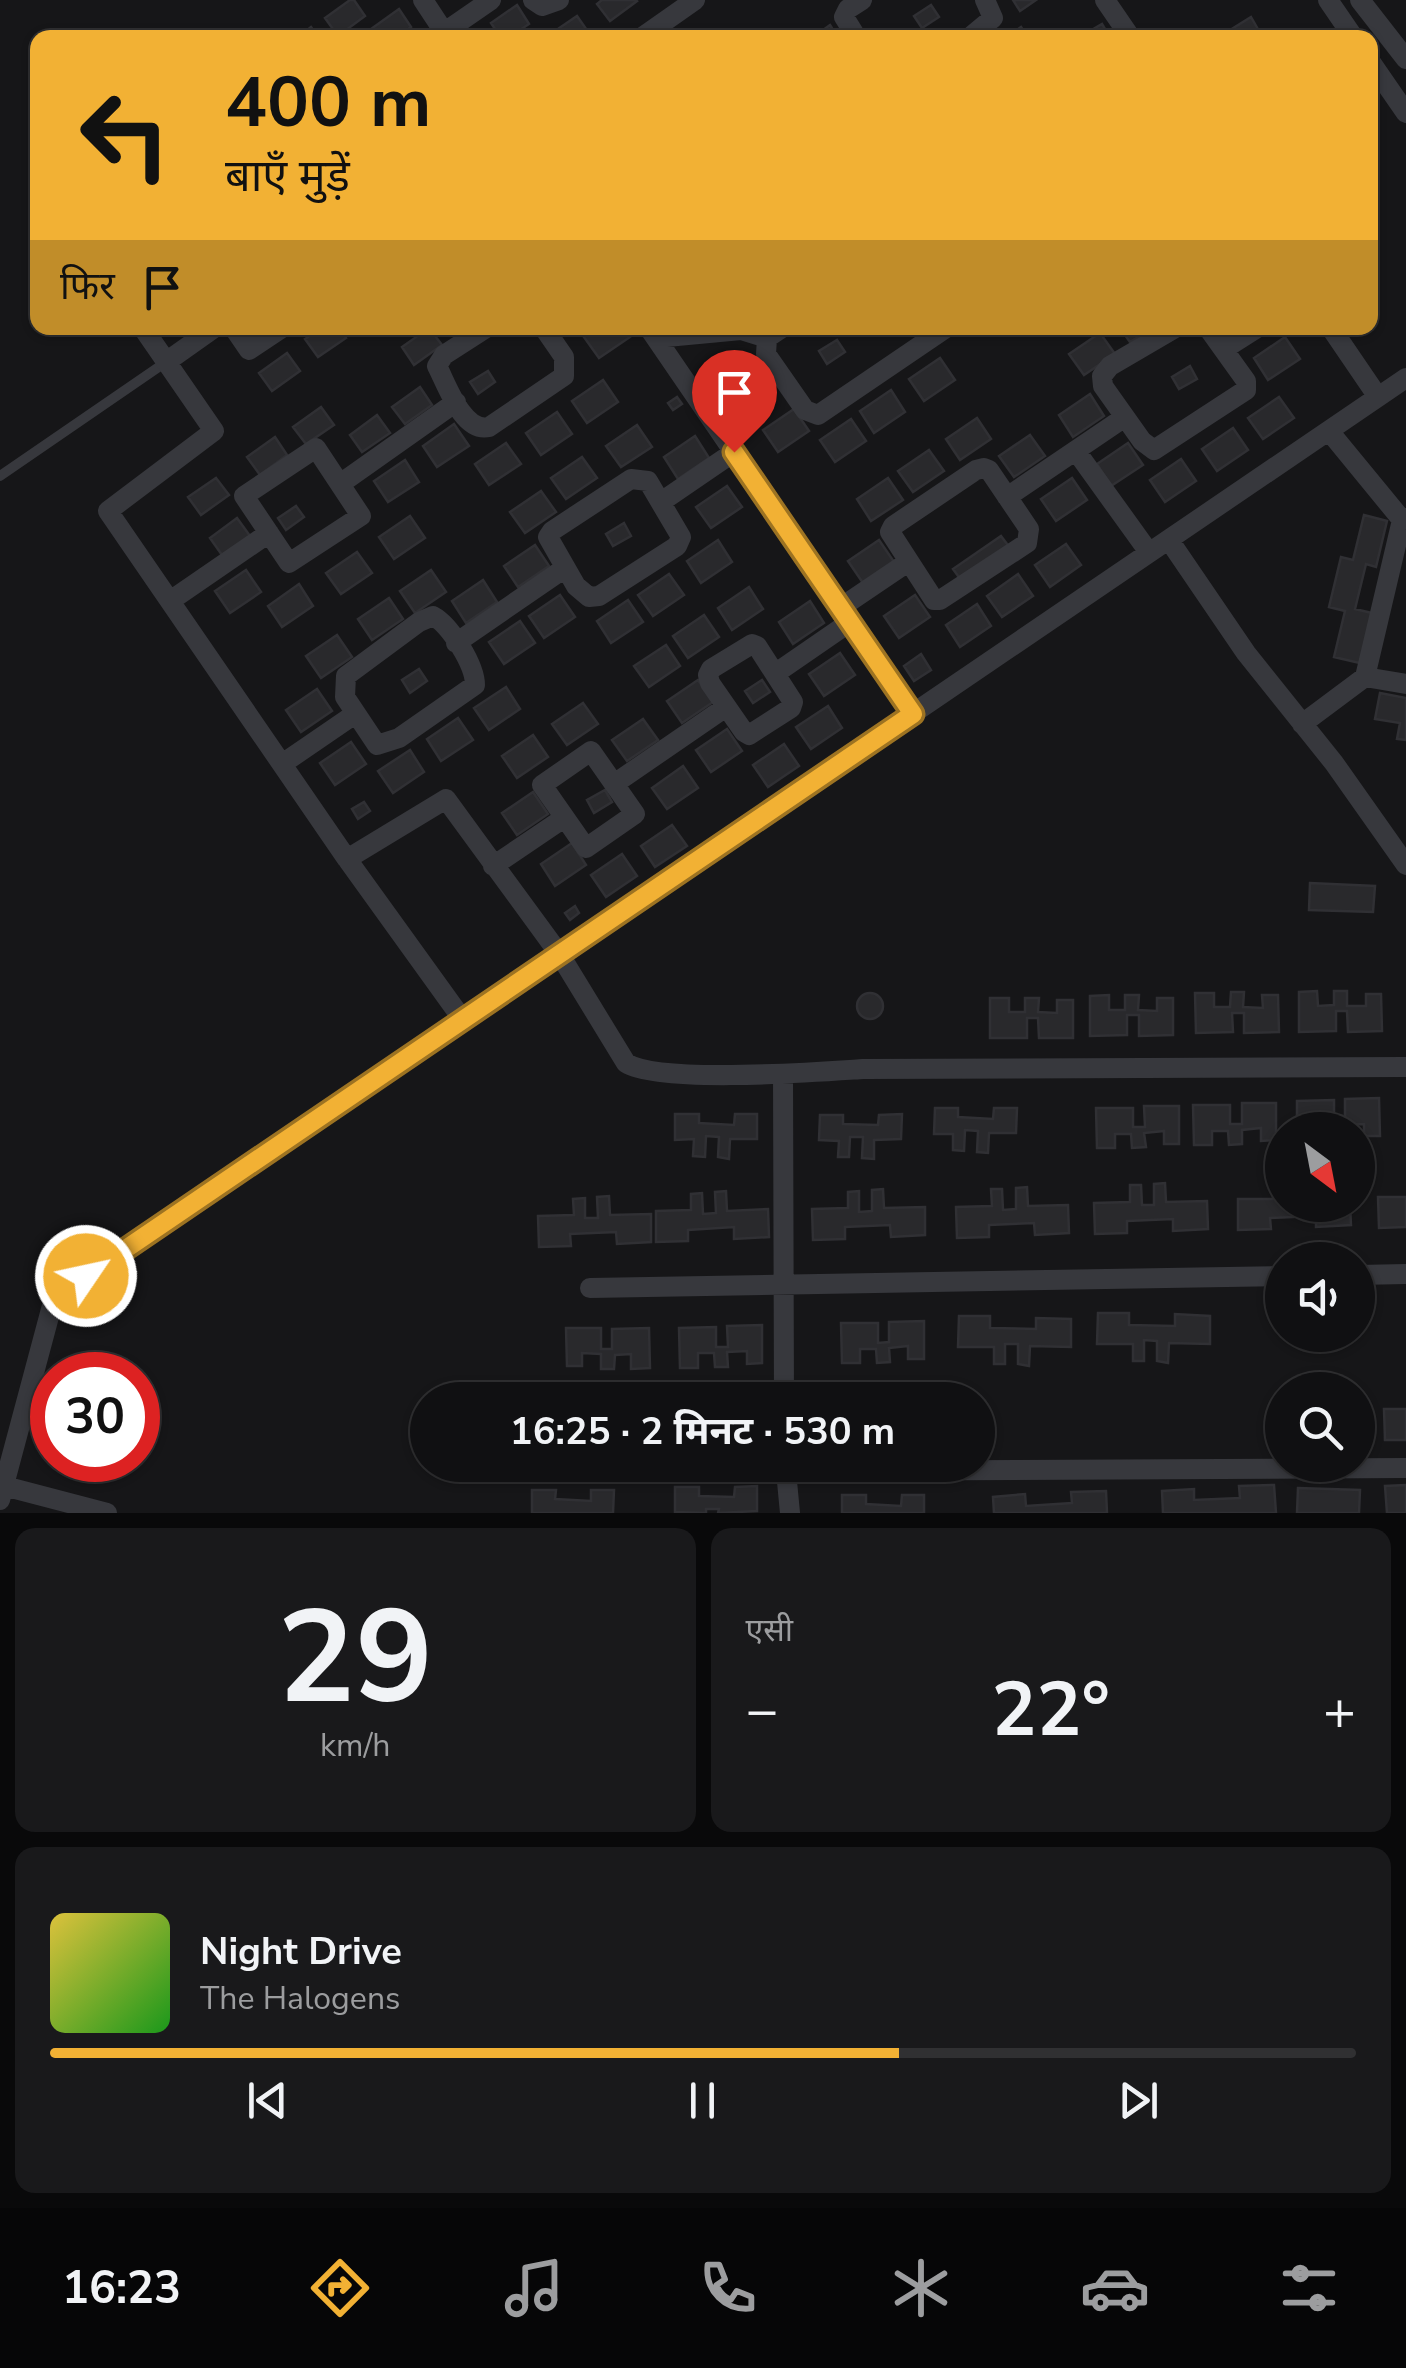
<!DOCTYPE html>
<html lang="hi">
<head>
<meta charset="utf-8">
<style>
	body { margin:0; font-family:"Nunito Sans","Noto Sans Devanagari",sans-serif; background:#19191b; color:#f1f3f6; height:100vh; display:flex; flex-direction:column; font-size:38px; white-space:nowrap }
	* { box-sizing:border-box; margin:0 }
	p { font-size:32px; color:#9c9d9f }
	.icon { flex:none; width:55px; height:55px; fill:none; stroke:currentColor; stroke-width:2; stroke-linecap:round; stroke-linejoin:round }
	.map { position:relative; height:1513px; overflow:hidden }
	.sheet { display:flex; flex-direction:column; gap:15px; padding:15px; background:#09090a; flex:1 }
	.sheet>* { flex:none }
	.hud { position:absolute; left:30px; top:30px; width:1348px; height:305px; border-radius:20px; box-shadow:0 2px 8px #0004,0 0 0 2px #303032; background:#f2b134; color:#111; overflow:hidden }
	.needle { width:65px; rotate:148deg }
	.tools { position:absolute; left:1265px; top:1112px; display:grid; gap:20px }
	.tools a { display:grid; place-items:center; width:110px; height:110px; border-radius:50%; background:#101012; box-shadow:0 2px 8px #0004,0 0 0 2px #303032; font-size:50px }
	.speed { position:absolute; left:30px; top:1352px; display:flex; gap:20px; font-size:50px; font-weight:700; text-align:center }
	.speed>* { display:grid; place-content:center; width:130px; height:130px; border-radius:50%; background:#101012; box-shadow:0 2px 8px #0004,0 0 0 2px #303032; line-height:1 }
	.speed .limit { border:15px solid #d22; background:#fff; color:#111 }
	.pin { position:absolute; display:grid; place-items:center; width:85px; height:85px; color:#fff; margin:-102px -42px; border-radius:50% 50% 50% 0; rotate:-45deg; box-shadow:0 0 10px #0007 }
	.pin .icon { rotate:45deg }
	.me { position:absolute; width:110px; margin:-55px; rotate:56deg; stroke-linejoin:round; filter:drop-shadow(0 0 8px #0008) }
	.turn { display:flex; align-items:center; gap:35px; height:210px; padding:0 30px; font-size:45px }
	.turn .icon { width:130px; height:130px; stroke-width:2.5 }
	.turn b { display:block; font-size:70px; line-height:85px }
	.then { display:flex; align-items:center; height:95px; padding:0 30px; background:#0003; gap:20px; font-size:38px }
	.big { font-size:75px; font-weight:700; line-height:1.1 }
	.sheet .widget { flex:1; display:flex; flex-direction:column; justify-content:center; gap:15px; min-width:0; padding:0 35px; border-radius:20px; background:#19191b }
	.sheet .dial { align-items:center; gap:0 }
	.dial b { font-size:130px; line-height:1 }
	.song { display:flex; align-items:center; gap:30px }
	.cover { width:120px; height:120px; border-radius:15px; background:linear-gradient(135deg,hsl(50 70% 55%),hsl(120 70% 35%)) }
	.played { height:10px; border-radius:5px; background:linear-gradient(90deg,#f2b134 65%,#303032 65%) }
	.keys { display:flex; justify-content:space-around; direction:ltr }
	.heat { display:flex; justify-content:space-between; align-items:center; font-size:55px; direction:ltr }
	.sheet .tiles { flex:1; display:grid; gap:15px; grid-template-columns:1fr 1fr }
	.widget:last-child { grid-column:span 2 }
	.trip { position:absolute; left:410px; top:1382px; width:585px; height:100px; border-radius:50px; background:#101012; box-shadow:0 2px 8px #0004,0 0 0 2px #303032; font-weight:700; line-height:100px; text-align:center }
	.dock { display:flex; height:160px; justify-content:space-around; align-items:center; background:#060607; color:#9c9d9f }
	.dock .icon { width:70px; height:70px }
	.dock .selected { color:#f2b134 }
	.dock b { font-size:45px; color:#f1f3f6 }
	.map>svg:first-child { display:block }
</style>
</head>
<body>
<div class="map">
<svg width="1406" height="1513" viewBox="0 0 1406 1513">
	<rect width="100%" height="100%" fill="#161618"/>
	<path fill="#29292c" stroke="#303034" stroke-width="2.5" d="M350 0H354L365 16 338 36 325 18Z
		M602 0H636L637 1 610 21 597 4Z
		M1013 0H1036L1020 11Z
		M517 5 529 24 508 38H501L491 23Z
		M931 5 939 17 922 28 914 16Z
		M399 9 411 27 396 38H377L371 29Z
		M577 16 589 33 584 38H551L549 35Z
		M1251 17 1263 38H1230L1227 32Z
		M1102 24 1108 34 1094 38 1090 31Z
		M830 25 838 38H812Z
		M311 27 319 38H297Z
		M1021 27 1028 38H1005Z
		M322 328H339L346 338 318 357 305 339Z
		M429 328 442 345 414 365 402 347Z
		M598 328H624L630 337 599 358 584 337Z
		M1120 328H1152L1130 342Z
		M1100 333 1115 354 1084 375 1069 354Z
		M1285 337 1300 359 1268 380 1254 358Z
		M837 340 845 352 827 364 819 351Z
		M287 353 300 371 272 391 259 373Z
		M757 357 771 379 740 400 725 379Z
		M940 358 955 380 924 401 909 379Z
		M1190 366 1197 379 1179 389 1172 377Z
		M488 371 495 382 478 394 470 382Z
		M603 380 618 402 587 423 572 401Z
		M420 387 432 405 405 424 392 407Z
		M891 390 905 412 874 433 860 411Z
		M1090 394 1104 416 1073 437 1059 415Z
		M677 397 682 404 673 410 668 403Z
		M1279 397 1294 418 1263 439 1248 418Z
		M321 407 334 425 306 444 293 427Z
		M794 409 809 431 778 452 763 430Z
		M557 412 572 434 541 455 526 433Z
		M377 415 390 433 362 452 350 435Z
		M977 418 991 439 960 460 946 439Z
		M851 419 866 441 835 462 820 440Z
		M454 424 469 446 437 467 423 446Z
		M637 425 652 447 621 467 606 446Z
		M1233 428 1248 450 1217 471 1202 449Z
		M1030 435 1045 456 1014 477 999 456Z
		M695 436 709 458 678 479 664 457Z
		M275 437 287 455 260 475 247 457Z
		M506 443 521 464 489 485 475 464Z
		M1128 443 1143 465 1111 486 1097 464Z
		M929 450 944 471 913 492 898 471Z
		M582 457 597 478 566 499 551 478Z
		M1181 459 1196 481 1165 502 1150 480Z
		M405 460 419 482 388 502 374 481Z
		M216 478 229 495 201 515 188 497Z
		M888 478 903 500 871 521 857 499Z
		M1072 478 1087 500 1056 521 1041 499Z
		M727 486 742 507 711 528 696 507Z
		M541 491 556 512 525 533 510 512Z
		M296 506 304 517 286 530 278 518Z
		M1364 515 1387 521 1376 567 1366 564 1355 609 1376 614 1364 664 1334 657 1345 611 1329 607 1341 557 1353 560Z
		M410 516 425 538 394 559 379 537Z
		M237 518 250 536 222 555 210 538Z
		M624 523 631 536 613 546 606 534Z
		M1001 536 1010 548 961 580 953 569Z
		M718 540 732 562 701 583 687 561Z
		M879 540 894 562 863 583 848 561Z
		M1066 544 1081 565 1050 587 1035 565Z
		M535 545 549 566 518 587 504 566Z
		M357 552 372 573 341 594 326 573Z
		M246 570 261 592 230 613 215 591Z
		M431 570 446 592 415 613 400 591Z
		M669 574 684 595 653 616 638 595Z
		M1018 574 1033 596 1002 617 987 596Z
		M483 580 497 602 466 623 452 601Z
		M299 584 313 606 282 627 268 606Z
		M749 587 763 609 732 630 718 608Z
		M560 595 575 617 544 638 529 616Z
		M915 595 930 617 899 638 884 616Z
		M389 598 403 619 372 640 358 619Z
		M628 600 643 622 611 643 597 621Z
		M810 601 824 623 793 644 779 622Z
		M977 604 991 626 960 647 946 625Z
		M704 615 719 637 688 658 673 636Z
		M520 621 535 643 504 664 489 642Z
		M337 635 352 657 321 678 306 656Z
		M666 645 680 666 649 687 634 666Z
		M840 653 855 675 824 696 809 674Z
		M921 654 931 670 914 681 904 666Z
		M419 669 427 681 410 693 402 680Z
		M698 680 713 702 682 723 667 701Z
		M762 680 770 692 753 703 745 691Z
		M506 687 520 709 489 730 474 708Z
		M317 689 332 711 301 732 286 710Z
		M1380 693 1406 698V740L1397 739 1400 723 1375 719Z
		M583 703 598 724 567 745 552 724Z
		M828 706 842 728 811 749 796 727Z
		M458 718 473 740 441 761 427 739Z
		M643 719 658 740 627 761 612 740Z
		M727 729 742 751 711 772 696 750Z
		M533 735 548 757 517 778 502 756Z
		M351 742 366 764 335 785 320 763Z
		M784 744 799 766 768 787 753 765Z
		M410 750 424 772 393 793 378 771Z
		M683 766 698 788 667 809 652 788Z
		M605 790 612 802 594 813 587 800Z
		M533 792 548 814 517 835 502 813Z
		M364 802 370 811 358 819 352 809Z
		M672 825 687 846 655 867 641 846Z
		M572 843 586 865 555 886 541 864Z
		M622 854 637 876 606 897 591 875Z
		M1310 883 1375 886 1373 912 1309 910Z
		M575 906 579 913 570 920 565 913Z
		M1317 991 1318 1006 1334 1005V991H1347V1006H1366V994H1381L1382 1031 1348 1032 1347 1011H1336V1031L1299 1032V992Z
		M1231 992H1244L1243 1007 1263 1008 1262 995H1278L1279 1032 1244 1033V1013H1232L1233 1032 1196 1033 1195 993H1214V1007H1230Z
		M857 1006a13 13 0 1 1 26 0a13 13 0 1 1-26 0Z
		M1109 995V1010H1125V995H1139L1138 1010 1157 1011V998H1173V1035L1139 1036V1015H1127V1035L1090 1036V996Z
		M990 998H1009V1012H1025V998H1039L1038 1012 1057 1013V1000H1073V1038H1039L1038 1018H1027V1038H990Z
		M1379 1098 1380 1136H1364V1124L1345 1125V1130H1332V1126L1297 1130V1101L1334 1100V1120H1345V1099Z
		M1242 1103H1276V1140L1261 1141V1128L1242 1130V1144L1229 1145 1228 1131H1212V1145H1194L1193 1105H1230V1124H1242Z
		M1144 1106H1179V1144H1164V1131L1144 1133 1146 1147 1132 1148 1131 1134H1115V1148H1097L1096 1108H1133V1127H1145Z
		M935 1108H958V1117L993 1119 994 1108H1017L1016 1133H989L988 1153 977 1152 978 1131 965 1130 964 1151 953 1150V1134H934Z
		M675 1114H699V1123L734 1125 735 1114H757V1139H730L729 1159 718 1157 719 1137 706 1136 705 1157 693 1156 694 1139 675 1140Z
		M902 1114 901 1139 874 1140V1159L862 1158 863 1137H850L849 1157H838L839 1141 819 1140 820 1115H843V1124L878 1125 879 1115Z
		M1282 1181V1205H1350L1351 1225 1316 1227V1216L1270 1218 1271 1229 1238 1230V1199H1273V1182Z
		M1165 1183 1166 1202 1207 1201 1208 1229 1173 1231V1219L1127 1221V1233L1095 1234 1094 1203 1130 1202V1185H1141L1142 1205H1154V1184Z
		M1027 1187 1028 1206 1068 1205 1069 1233 1035 1235 1034 1223 989 1225V1237L957 1238 956 1207 992 1206 991 1189H1002L1003 1210 1016 1209V1188Z
		M883 1189 884 1208 925 1207V1235L891 1237 890 1225 845 1227V1239L813 1240 812 1209 848 1208V1192L859 1191V1212L872 1211V1190Z
		M726 1191 727 1211 768 1209 769 1237 734 1239V1227L688 1230V1241L656 1242V1211L691 1210V1194L702 1193 703 1214 716 1213 715 1192Z
		M609 1196 610 1215 651 1214V1242L617 1244 616 1232 570 1234 571 1246 539 1247 538 1216 574 1215 573 1199 585 1198V1218H598L597 1197Z
		M1378 1197H1406V1227L1379 1228Z
		M1098 1313H1129V1325L1175 1326V1314L1210 1316V1344L1169 1343 1168 1363 1157 1361V1341L1144 1340V1361H1133V1344H1097Z
		M959 1316H990V1328L1036 1329V1318L1071 1319V1347L1030 1346 1029 1366 1018 1364V1344H1005V1364H994V1347H958Z
		M924 1321V1359H908V1346L889 1348 890 1362 877 1363 876 1349H860V1363H842L841 1323H878V1343L889 1342V1322Z
		M762 1325V1363L747 1364V1351L727 1352 728 1367H715L714 1353H698V1368H680L679 1328 716 1327V1347H728L727 1326Z
		M566 1328H601V1349H612V1329L649 1328 650 1368 631 1369V1354L615 1355 614 1369H601V1354L582 1353V1366H567Z
		M1384 1409H1406V1440H1385Z
		M1358 1413 1364 1414 1363 1440H1358Z
		M1274 1485 1276 1513H1163L1162 1491 1194 1489V1500L1240 1498 1239 1486Z
		M1406 1485V1513H1387L1385 1486Z
		M757 1486V1511L718 1513 719 1509H706V1513L675 1512V1487H699V1496L734 1497 735 1487Z
		M1298 1488 1360 1490 1359 1513H1297Z
		M532 1490H556L555 1499 591 1501V1490H614L613 1513H532Z
		M1106 1491 1107 1513H994L993 1497 1025 1494 1026 1506 1072 1503 1071 1492Z
		M842 1495H866V1504L901 1506 902 1495H924V1513H842Z"/>
	<g fill="none" stroke-linecap="round" stroke-linejoin="round">
		<path stroke="#37383d" stroke-width="10" d="M0 476 166 362"/>
		<path stroke="#37383d" stroke-width="20" d="M423 0 448 38
			M533 0 542 6 559 0
			M1105 0 1131 38
			M1328 0 1354 38
			M1360 0 1406 59
			M436 38 491 0
			M641 38 695 0
			M857 38 844 17 848 9 862 0
			M969 38 993 18 985 0
			M1370 61 1406 113
			M143 328 214 431 108 511 347 859 446 799 560 955 626 1063C660 1084 817 1072 863 1069L1406 1067
			M234 328 249 350 282 328
			M486 328 444 355 437 366C447 385 463 433 489 427L564 376V357L544 328
			M649 328 913 714
			M782 328 767 338 766 354 805 410 818 415 946 328
			M1175 328 1110 366 1102 376 1103 386 1142 441 1154 450 1246 390V381L1208 328
			M1331 328 1378 397
			M656 338 741 330 767 338
			M1224 349 1257 328
			M166 362 214 328
			M1329 431 1402 520
			M316 448 361 516 289 563 244 496Z
			M1076 451 1148 551
			M984 468 989 470 1029 529 1027 543 940 600H934L890 532 893 526 976 470Z
			M631 479 648 481 681 537 677 546 599 596 589 597 576 586 548 537 552 531Z
			M340 484 456 402
			M1007 497 1125 417
			M661 502 734 452
			M1169 540 1246 653 1334 763 1406 865
			M170 601 269 533
			M840 608 908 562
			M433 616C450 625 475 665 475 685L399 738 377 745 345 697 346 676 419 622Z
			M456 643 565 568
			M752 644 757 646 793 702 791 708 749 735 744 732 710 683 708 675 711 669Z
			M776 673 850 622
			M1365 677 1402 520 1406 518
			M1302 724 1365 677 1406 684
			M591 751 635 814 586 848 542 785Z
			M282 764 355 714
			M614 784 726 707
			M347 859 463 1020
			M493 866 564 818
			M783 1074 784 1400
			M1358 1275 1406 1274
			M590 1288 1282 1276
			M786 1465V1471L1406 1468
			M487 1474 786 1471 790 1513
			M4 1486 107 1513
			M0 1500 54 1298 1406 378"/>
	</g>
	<g fill="none" stroke-linecap="round" stroke-linejoin="round">
		<defs>
			<path id="route" d="M86 1276 913 714 734 452"/>
		</defs>
		<use href="#route" stroke="#9d7322" stroke-width="25"/>
		<use href="#route" stroke="#f2b134" stroke-width="18"/>
	</g>
</svg>
<div class="tools">
<a><svg class="needle" viewBox="-14 -14 28 28"><path d="M0-13l5 13h-10z" fill="#e53935"/><path d="M0 13l5-13h-10z" fill="#9c9d9f"/></svg></a>
<a><svg class="icon" aria-label="sound" viewBox="0 0 24 24"><path d="M4 9h4l5-4v14l-5-4H4zM17 9q2 3 0 6"/></svg></a>
<a><svg class="icon" aria-label="search" viewBox="0 0 24 24"><circle cx="10" cy="10" r="6"/><path d="M15 15l6 6"/></svg></a>
</div>
<div class="speed"><div class="limit">30</div></div>
<div class="pin" style="left:734px;top:452px;background:#d93025"><svg class="icon" aria-label="arrive" viewBox="0 0 24 24"><path d="M6 21V4h12l-3 4 3 4H6"/></svg></div>
<svg class="me" style="left:86px;top:1276px" viewBox="-20 -20 40 40"><circle r="17" fill="#f2b134" stroke="#fff" stroke-width="3"/><path d="M0-11L8 9 0 5-8 9z" fill="#fff"/></svg>
<div class="trip">16:25 · 2 मिनट · 530 m</div>
<div class="hud">
<div class="turn"><svg class="icon" aria-label="left" viewBox="0 0 24 24"><path d="M17 20v-9H6M10 6l-5 5 5 5"/></svg><div><b>400 m</b>बाएँ मुड़ें</div></div>
<div class="then">फिर<svg class="icon" aria-label="arrive" viewBox="0 0 24 24"><path d="M6 21V4h12l-3 4 3 4H6"/></svg></div>
</div>
</div>
<section class="sheet">
<div class="tiles">
<div class="widget dial"><b>29</b><p>km/h</p></div>
<div class="widget"><p>एसी</p>
<div class="heat"><a>−</a><b class="big">22°</b><a>+</a></div>
</div>
<div class="widget">
<div class="song"><i class="cover"></i><div><b>Night Drive</b><p>The Halogens</p></div></div>
<div class="played"></div>
<div class="keys"><svg class="icon" aria-label="previous" viewBox="0 0 24 24"><path d="M18 5L8 12l10 7zM5 5v14"/></svg><svg class="icon" aria-label="pause" viewBox="0 0 24 24"><path d="M8 5v14M16 5v14"/></svg><svg class="icon" aria-label="next" viewBox="0 0 24 24"><path d="M6 5l10 7-10 7zM19 5v14"/></svg></div>
</div>
</div>
</section>
<nav class="dock">
<b>16:23</b>
<svg class="icon selected" aria-label="directions" viewBox="0 0 24 24"><path d="M12 3l9 9-9 9-9-9zM9 14v-3h6M13 9l2 2-2 2"/></svg>
<svg class="icon" aria-label="music" viewBox="0 0 24 24"><path d="M9 18V5l10-2v13"/><circle cx="6" cy="18" r="3"/><circle cx="16" cy="16" r="3"/></svg>
<svg class="icon" aria-label="phone" viewBox="0 0 24 24"><path d="M5 4h4l2 5-3 2q2 4 5 5l2-3 5 2v4C11 20 4 13 5 4z"/></svg>
<svg class="icon" aria-label="climate" viewBox="0 0 24 24"><path d="M12 3v18M4 7l16 10M4 17L20 7"/></svg>
<svg class="icon" aria-label="car" viewBox="0 0 24 24"><path d="M5 17H2v-5l4-1 3-4h7l3 4 3 1v5h-3M9 17h6M6 11h13"/><circle cx="7" cy="17" r="2"/><circle cx="17" cy="17" r="2"/></svg>
<svg class="icon" aria-label="filters" viewBox="0 0 24 24"><path d="M4 7h16M4 17h16"/><circle cx="9" cy="7" r="2"/><circle cx="15" cy="17" r="2"/></svg>
</nav>
</body>
</html>
